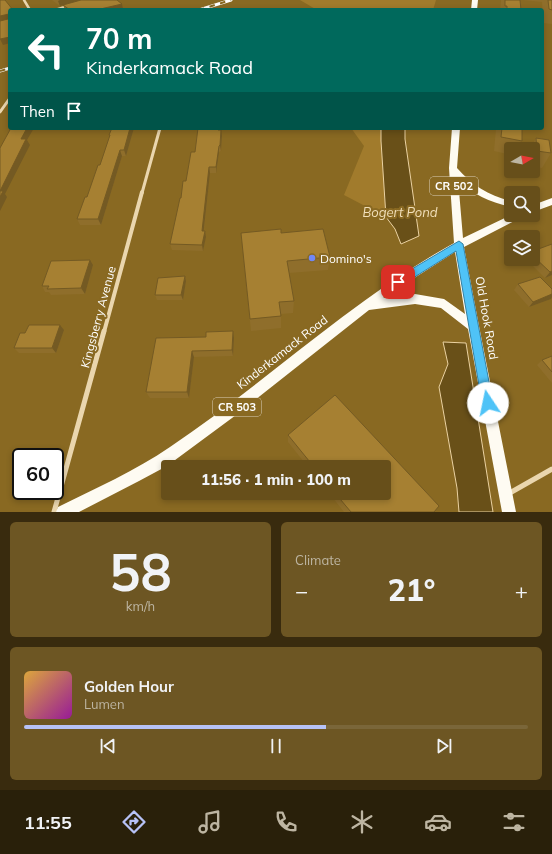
<!DOCTYPE html>
<html lang="en">
<head>
<meta charset="utf-8">
<style>
	body { margin:0; font-family:Mulish,sans-serif; background:#6d5623; color:#f1f3f6; height:100vh; display:flex; flex-direction:column; font-size:15px; white-space:nowrap }
	* { box-sizing:border-box; margin:0 }
	p { font-size:13px; color:#bdb5a2 }
	.icon { flex:none; width:22px; height:22px; fill:none; stroke:currentColor; stroke-width:2; stroke-linecap:round; stroke-linejoin:round }
	.map { position:relative; height:512px; overflow:hidden }
	.panel { display:flex; flex-direction:column; gap:10px; padding:10px; background:#392b0e; flex:1 }
	.panel>* { flex:none }
	.top-card { position:absolute; left:8px; top:8px; width:536px; height:122px; border-radius:4px; box-shadow:0 2px 6px #0003; background:#00695c; color:#fff; overflow:hidden }
	.needle { width:26px; rotate:80deg }
	.tools { position:absolute; left:504px; top:142px; display:grid; gap:8px }
	.tools a { display:grid; place-items:center; width:36px; height:36px; border-radius:4px; background:#674f1a; box-shadow:0 2px 6px #0003; font-size:20px }
	.speed { position:absolute; left:12px; top:448px; display:flex; gap:8px; font-size:20px; font-weight:700; text-align:center }
	.speed>* { display:grid; place-content:center; width:52px; height:52px; border-radius:50%; background:#674f1a; box-shadow:0 2px 6px #0003; line-height:1 }
	.speed .limit { border:2px solid #111; border-radius:6px; background:#fff; color:#111 }
	.pin { position:absolute; display:grid; place-items:center; width:34px; height:34px; color:#fff; margin:-17px; border-radius:8px; box-shadow:0 2px 6px #0006 }
	.me { position:absolute; width:44px; margin:-22px; rotate:349deg; stroke-linejoin:round; filter:drop-shadow(0 0 3px #0008) }
	.turn { display:flex; align-items:center; gap:14px; height:84px; padding:0 12px; font-size:18px }
	.turn .icon { width:52px; height:52px; stroke-width:2.5 }
	.turn b { display:block; font-size:28px; line-height:34px }
	.then { display:flex; align-items:center; height:38px; padding:0 12px; background:#0003; gap:8px; font-size:15px }
	.big { font-size:30px; font-weight:800; line-height:1.1 }
	.panel .card { flex:1; display:flex; flex-direction:column; justify-content:center; gap:6px; min-width:0; padding:0 14px; border-radius:6px; background:#6d5623 }
	.panel .dial { align-items:center; gap:0 }
	.dial b { font-size:52px; line-height:1 }
	.song { display:flex; align-items:center; gap:12px }
	.cover { width:48px; height:48px; border-radius:6px; background:linear-gradient(135deg,hsl(40 70% 55%),hsl(300 70% 35%)) }
	.played { height:4px; border-radius:2px; background:linear-gradient(90deg,#b7c2f6 60%,#7a6639 60%) }
	.keys { display:flex; justify-content:space-around; direction:ltr }
	.heat { display:flex; justify-content:space-between; align-items:center; font-size:22px; direction:ltr }
	.panel .tiles { flex:1; display:grid; gap:10px; grid-template-columns:1fr 1fr }
	.card:last-child { grid-column:span 2 }
	.trip { position:absolute; left:161px; top:460px; width:230px; height:40px; border-radius:4px; background:#674f1a; box-shadow:0 2px 6px #0003; font-weight:800; line-height:40px; text-align:center }
	.tab-bar { display:flex; height:64px; justify-content:space-around; align-items:center; background:#29200a; color:#bdb5a2 }
	.tab-bar .icon { width:28px; height:28px }
	.tab-bar .on { color:#b7c2f6 }
	.tab-bar b { font-size:18px; color:#f1f3f6 }
	.map>svg:first-child { display:block }
</style>
</head>
<body>
<div class="map">
<svg width="552" height="512" viewBox="0 0 552 512">
	<rect width="100%" height="100%" fill="#896922"/>
	<path fill="#a17b2c" d="M300 0H436L433 10H317Z
		M351 128H381V141L386 217 344 195 364 146Z"/>
	<path fill="#695018" stroke="#ebd2a2" d="M381 128H405V139L419 236 401 244 395 229 386 217 381 141Z
		M443 342 466 343 493 512H459L457 488 439 387 448 364Z"/>
	<g fill="none" stroke-linecap="round" stroke-linejoin="round">
		<path stroke="#ead6ae" stroke-width="2.5" d="M24 0 30 10
			M55 10 68 6"/>
		<path stroke="#ead6ae" stroke-width="3" d="M0 112 10 98
			M142 193 160 128"/>
		<path stroke="#ead6ae" stroke-width="4" d="M104 332 142 192"/>
		<path stroke="#ead6ae" stroke-width="5" d="M508 494 552 469
			M54 512 104 331"/>
		<path fill="#fefbf2" fill-rule="evenodd" d="M472 0H478L477 10H471Z
			M452 128H460L457 168C472 185 489 196 511 201V207C490 202 473 195 458 179L463 238 511 215H524L522 217 464 247 479 326 516 512H502L468 329 441 308 415 304 369 310 232 418 167 466 139 481 79 512H56L58 507C96 488 135 471 170 447 267 382 351 300 454 243L449 168ZM455 252 465 314 444 299 415 294 383 298Z
			M552 198V205L533 212V205Z"/>
		<defs>
			<path id="rail" d="M199 10 231 0
				M0 71 10 68"/>
		</defs>
		<use href="#rail" stroke="#fff" stroke-width="3"/>
		<use href="#rail" stroke="#896922" stroke-width="2" stroke-dasharray="5.5" stroke-linecap="butt"/>
	</g>
	<path fill="#8f6e2b" d="M52 0H117L123 9 119 10H65L63 5 60 6Z
		M501 0H520L521 10H500Z
		M522 0H552V24L543 23 542 2Z
		M134 128 126 156H122L101 225H80L77 219 87 197 100 165 110 138 109 135Z
		M496 128H522V141L518 149H511V155L494 151Z
		M219 130 222 136 221 151 219 152 216 173H210L204 231 206 237 203 251 172 250 170 244 186 181Z
		M536 138 551 153 542 168 533 167V149H530Z
		M241 233H281L330 257 328 270 289 273 294 301 293 313 281 314V328L251 331Z
		M533 251 552 275 545 278 526 259H533Z
		M93 265 85 294 51 295 49 292H45L42 286Z
		M185 276 186 281 183 300H157L155 295Z
		M518 284 551 299 529 307 514 290Z
		M64 330 56 353H19L14 348Z
		M233 331 234 338 233 356 194 357 189 398H150L146 392 206 337Z
		M552 356V383L537 365 542 360Z
		M335 395 439 506 434 512H344L329 493H384V467H308L288 442V435Z"/>
	<path fill="#745a23" d="M60 0H84L60 6 58 1Z
		M122 4 123 9 119 10H96Z
		M9 14 10 17V20L0 21V16Z
		M10 37V43L3 45 0 39Z
		M27 128H34L27 140 30 145 5 194 7 197 0 211V191L21 139Z
		M130 128H134L126 156 124 150Z
		M221 130 222 136 221 151 220 145Z
		M219 146V152L216 173V167Z
		M120 150 122 156 101 225 98 219Z
		M209 167 210 173 203 237 202 231Z
		M205 231 206 237 203 251 202 245Z
		M90 260 93 265 85 294 81 288Z
		M552 271V275L545 278 550 272Z
		M185 276 186 281 183 300 181 295Z
		M552 294V297L551 299 529 307 533 302Z
		M60 325 64 330 56 353 52 348Z
		M233 331 234 338 233 356 232 350Z
		M192 351 194 357 189 398 187 392Z"/>
	<path fill="#a68032" stroke="#745a23" d="M0 0H5L13 10H10V17L9 14 0 16Z
		M81 0H117L122 4 96 10H70L63 5Z
		M505 0H520L521 10H507V6H505Z
		M548 0H552V10L549 9Z
		M10 17V37L0 39V21L8 19Z
		M11 128H27L21 139H26L0 191V148Z
		M112 128H130L124 150H120L98 219H77L85 197H87L98 165H100L110 135H109Z
		M198 128H218V130H221L220 145 219 146 216 167H209L202 231H205L202 245 170 244 180 198H181L183 181H186L191 152H195Z
		M502 128H522V141L501 137Z
		M536 138 549 140 551 153 537 151Z
		M0 191H3L0 197Z
		M281 229V233L323 229 330 257 287 261 294 301 279 302 281 316 250 319 241 233Z
		M552 244V271L550 272 533 256V251Z
		M90 260 81 288 47 289 49 286H42L51 261Z
		M185 276 181 295H155L158 278Z
		M540 277 552 289V294L533 302 518 284Z
		M29 325H60L52 348H14L20 333H25Z
		M233 331 232 350 192 351 187 392H146L156 338 206 337V332Z
		M552 356V372L542 360Z
		M335 395 439 506 434 512H351L335 493H384V467H314L288 435Z"/>
	<path fill="#4fc3f7" stroke="#337fa1" d="M459 241 463 244 493 403 492 407 488 408 484 407 482 403 456 251 402 285H395L394 282 395 279Z"/>
	<circle fill="#7187f6" stroke="#896922" stroke-width="1.5" cx="312" cy="258" r="4"/>
	<g text-anchor="middle" dominant-baseline="central" stroke-width="4" stroke-linejoin="round" paint-order="stroke">
		<g fill="#896922" stroke="#dcd2bd" stroke-width="1">
			<rect x="430" y="177" width="48" height="18" rx="3"/>
			<rect x="213" y="398" width="48" height="18" rx="3"/>
		</g>
		<g font-size="11" font-weight="bold" fill="#fff">
			<text x="454" y="186">CR 502</text>
			<text x="237" y="407">CR 503</text>
		</g>
		<g font-size="12" fill="#fff" stroke="#896922" text-anchor="start">
			<text x="320" y="258">Domino's</text>
		</g>
		<g font-size="12" fill="#fff" stroke="#896922">
			<text transform="translate(98 317) rotate(-75)">Kingsberry Avenue</text>
			<text transform="translate(487 318) rotate(80)">Old Hook Road</text>
			<text transform="translate(282 352) rotate(-38)">Kinderkamack Road</text>
		</g>
		<g font-size="13" font-style="italic" fill="#f1dfba" stroke="#896922">
			<text x="400" y="212">Bogert Pond</text>
		</g>
	</g>
</svg>
<div class="tools">
<a><svg class="needle" viewBox="-14 -14 28 28"><path d="M0-13l5 13h-10z" fill="#e53935"/><path d="M0 13l5-13h-10z" fill="#bdb5a2"/></svg></a>
<a><svg class="icon" aria-label="search" viewBox="0 0 24 24"><circle cx="10" cy="10" r="6"/><path d="M15 15l6 6"/></svg></a>
<a><svg class="icon" aria-label="layers" viewBox="0 0 24 24"><path d="M12 4l9 5-9 5-9-5zM3 14l9 5 9-5"/></svg></a>
</div>
<div class="speed"><div class="limit">60</div></div>
<div class="pin" style="left:398px;top:282px;background:#d93025"><svg class="icon" aria-label="arrive" viewBox="0 0 24 24"><path d="M6 21V4h12l-3 4 3 4H6"/></svg></div>
<svg class="me" style="left:488px;top:403px" viewBox="-20 -20 40 40"><circle r="19" fill="#fff"/><path d="M0-13L10 11 0 6-10 11z" fill="#4fc3f7"/></svg>
<div class="trip">11:56 · 1 min · 100 m</div>
<div class="top-card">
<div class="turn"><svg class="icon" aria-label="left" viewBox="0 0 24 24"><path d="M17 20v-9H6M10 6l-5 5 5 5"/></svg><div><b>70 m</b>Kinderkamack Road</div></div>
<div class="then">Then<svg class="icon" aria-label="arrive" viewBox="0 0 24 24"><path d="M6 21V4h12l-3 4 3 4H6"/></svg></div>
</div>
</div>
<section class="panel">
<div class="tiles">
<div class="card dial"><b>58</b><p>km/h</p></div>
<div class="card"><p>Climate</p>
<div class="heat"><a>−</a><b class="big">21°</b><a>+</a></div>
</div>
<div class="card">
<div class="song"><i class="cover"></i><div><b>Golden Hour</b><p>Lumen</p></div></div>
<div class="played"></div>
<div class="keys"><svg class="icon" aria-label="previous" viewBox="0 0 24 24"><path d="M18 5L8 12l10 7zM5 5v14"/></svg><svg class="icon" aria-label="pause" viewBox="0 0 24 24"><path d="M8 5v14M16 5v14"/></svg><svg class="icon" aria-label="next" viewBox="0 0 24 24"><path d="M6 5l10 7-10 7zM19 5v14"/></svg></div>
</div>
</div>
</section>
<nav class="tab-bar">
<b>11:55</b>
<svg class="icon on" aria-label="directions" viewBox="0 0 24 24"><path d="M12 3l9 9-9 9-9-9zM9 14v-3h6M13 9l2 2-2 2"/></svg>
<svg class="icon" aria-label="music" viewBox="0 0 24 24"><path d="M9 18V5l10-2v13"/><circle cx="6" cy="18" r="3"/><circle cx="16" cy="16" r="3"/></svg>
<svg class="icon" aria-label="phone" viewBox="0 0 24 24"><path d="M5 4h4l2 5-3 2q2 4 5 5l2-3 5 2v4C11 20 4 13 5 4z"/></svg>
<svg class="icon" aria-label="climate" viewBox="0 0 24 24"><path d="M12 3v18M4 7l16 10M4 17L20 7"/></svg>
<svg class="icon" aria-label="car" viewBox="0 0 24 24"><path d="M5 17H2v-5l4-1 3-4h7l3 4 3 1v5h-3M9 17h6M6 11h13"/><circle cx="7" cy="17" r="2"/><circle cx="17" cy="17" r="2"/></svg>
<svg class="icon" aria-label="filters" viewBox="0 0 24 24"><path d="M4 7h16M4 17h16"/><circle cx="9" cy="7" r="2"/><circle cx="15" cy="17" r="2"/></svg>
</nav>
</body>
</html>
